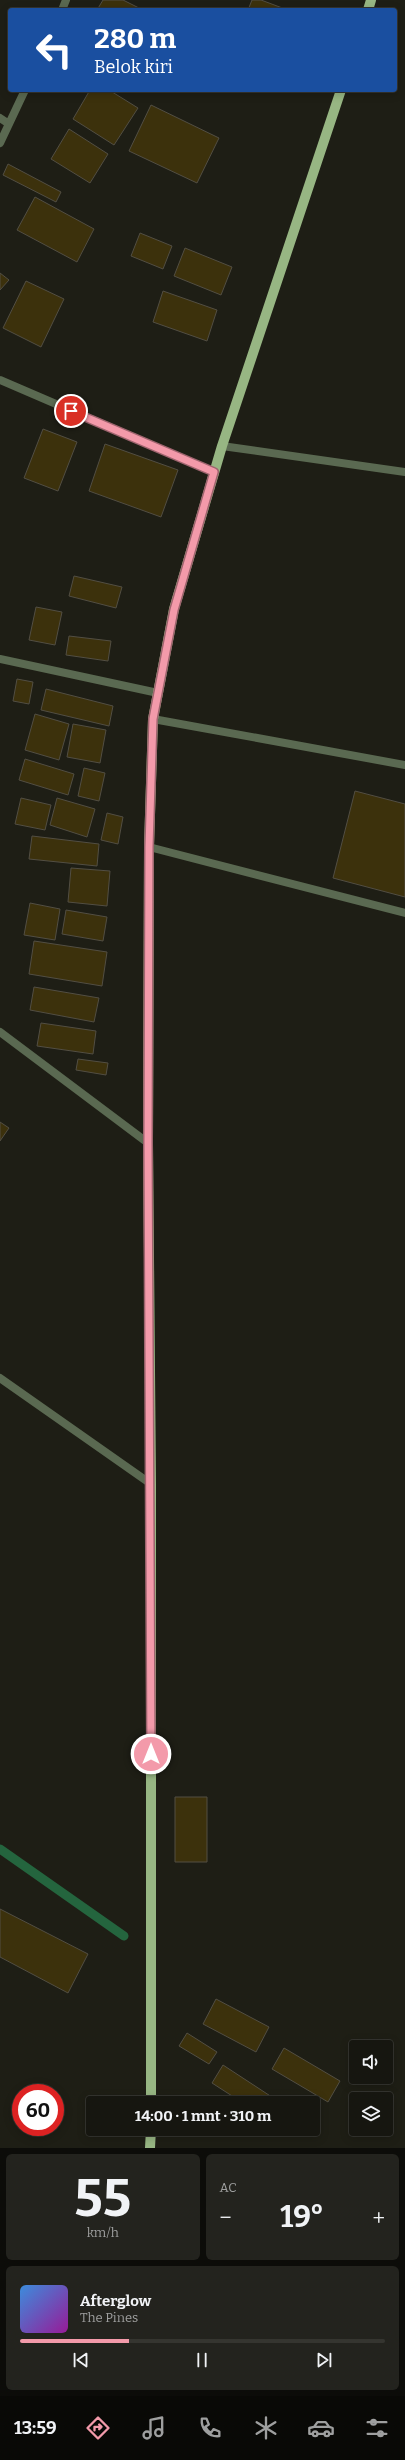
<!DOCTYPE html>
<html lang="id">
<head>
<meta charset="utf-8">
<style>
	body { margin:0; font-family:Bitter,serif; background:#23231e; color:#f1f3f6; height:100vh; display:flex; flex-direction:column; font-size:15px; white-space:nowrap }
	* { box-sizing:border-box; margin:0 }
	p { font-size:13px; color:#9e9f9f }
	.icon { flex:none; width:22px; height:22px; fill:none; stroke:currentColor; stroke-width:2; stroke-linecap:round; stroke-linejoin:round }
	.map { position:relative; height:2148px; overflow:hidden }
	.panel { display:flex; flex-direction:column; gap:6px; padding:6px; background:#0c0c09; flex:1 }
	.panel>* { flex:none }
	.guide { position:absolute; left:8px; top:8px; width:389px; height:84px; border-radius:4px; box-shadow:0 2px 10px #0003,0 0 0 1px #353530; background:#1a4fa0; color:#fff; overflow:hidden }
	.buttons { position:absolute; left:349px; top:2040px; display:grid; gap:8px }
	.buttons a { display:grid; place-items:center; width:44px; height:44px; border-radius:4px; background:#161610; box-shadow:0 2px 10px #0003,0 0 0 1px #353530; font-size:20px }
	.speed { position:absolute; left:12px; top:2084px; display:flex; gap:8px; font-size:20px; font-weight:700; text-align:center }
	.speed>* { display:grid; place-content:center; width:52px; height:52px; border-radius:50%; background:#161610; box-shadow:0 2px 10px #0003,0 0 0 1px #353530; line-height:1 }
	.speed .limit { border:6px solid #d22; background:#fff; color:#111 }
	.pin { position:absolute; display:grid; place-items:center; width:34px; height:34px; color:#fff; margin:-17px; border:2px solid #fff; border-radius:50%; box-shadow:0 1px 4px #0007 }
	.me { position:absolute; width:44px; margin:-22px; rotate:0deg; stroke-linejoin:round; filter:drop-shadow(0 0 3px #0008) }
	.turn { display:flex; align-items:center; gap:14px; height:84px; padding:0 20px; font-size:18px }
	.turn .icon { width:52px; height:52px; stroke-width:2.5 }
	.turn b { display:block; font-size:28px; line-height:34px }
	.big { font-size:30px; font-weight:700; line-height:1.1 }
	.panel .tile { flex:1; display:flex; flex-direction:column; justify-content:center; gap:6px; min-width:0; padding:0 14px; border-radius:6px; background:#23231e }
	.panel .dial { align-items:center; gap:0 }
	.dial b { font-size:52px; line-height:1 }
	.song { display:flex; align-items:center; gap:12px }
	.cover { width:48px; height:48px; border-radius:6px; background:linear-gradient(135deg,hsl(210 70% 55%),hsl(300 70% 35%)) }
	.played { height:4px; border-radius:2px; background:linear-gradient(90deg,#f39aaa 30%,#353530 30%) }
	.keys { display:flex; justify-content:space-around; direction:ltr }
	.heat { display:flex; justify-content:space-between; align-items:center; font-size:22px; direction:ltr }
	.panel .tiles { flex:1; display:grid; gap:6px; grid-template-columns:1fr 1fr }
	.tile:last-child { grid-column:span 2 }
	.trip { position:absolute; left:86px; top:2096px; width:234px; height:40px; border-radius:4px; background:#161610; box-shadow:0 2px 10px #0003,0 0 0 1px #353530; font-weight:700; line-height:40px; text-align:center }
	.menu { display:flex; height:64px; justify-content:space-around; align-items:center; background:#090906; color:#9e9f9f }
	.menu .icon { width:28px; height:28px }
	.menu .on { color:#f39aaa }
	.menu b { font-size:18px; color:#f1f3f6 }
	.map>svg:first-child { display:block }
</style>
</head>
<body>
<div class="map">
<svg width="405" height="2148" viewBox="0 0 405 2148">
	<rect width="100%" height="100%" fill="#1e1e15"/>
	<g fill="none" stroke-linecap="round" stroke-linejoin="round">
		<path stroke="#24653e" stroke-width="9" d="M0 1849 124 1936"/>
	</g>
	<path fill="#3c310c" stroke="#524e43" d="M103 0H123L141 9 97 10Z
		M252 0H261L285 9 248 10Z
		M90 90H109L138 108 114 145 73 119Z
		M151 105 219 138 197 183 129 151Z
		M69 129 108 154 90 183 51 159Z
		M8 164 61 192 56 202 3 175Z
		M35 197 94 229 77 262 17 230Z
		M140 233 172 246 163 269 131 256Z
		M185 248 232 267 221 295 174 276Z
		M0 273 9 280 0 290Z
		M26 281 64 299 41 347 3 328Z
		M163 291 217 310 207 341 153 322Z
		M43 429 77 442 58 491 24 478Z
		M105 444 178 470 161 517 89 491Z
		M74 576 122 587 116 608 69 596Z
		M36 607 62 612 55 645 29 640Z
		M69 636 111 641 108 661 66 655Z
		M17 679 33 682 29 704 13 701Z
		M46 689 113 706 109 726 41 710Z
		M35 714 69 724 59 760 25 750Z
		M73 724 106 730 100 763 67 757Z
		M25 759 74 774 68 795 19 780Z
		M84 768 105 773 99 801 78 796Z
		M355 791 405 804V897L333 878Z
		M21 798 51 805 45 830 15 824Z
		M57 798 95 809 87 837 50 825Z
		M107 813 123 817 118 844 101 840Z
		M32 836 99 844 97 866 29 859Z
		M71 868 110 871 107 906 68 902Z
		M30 903 60 909 55 940 24 935Z
		M66 910 107 917 103 941 62 934Z
		M34 941 107 952 102 986 29 974Z
		M34 987 99 998 94 1022 30 1010Z
		M41 1023 96 1031 93 1054 37 1046Z
		M78 1059 108 1063 106 1075 76 1070Z
		M0 1122 9 1128 0 1141Z
		M175 1797H207V1862H175Z
		M0 1909 88 1954 68 1993 0 1957Z
		M216 1999 269 2027 256 2052 203 2024Z
		M187 2033 217 2052 209 2064 179 2046Z
		M284 2048 340 2081 328 2102 272 2069Z
		M223 2065 281 2103H243L212 2083Z"/>
	<g fill="none" stroke-linecap="round" stroke-linejoin="round">
		<path stroke="#5a6951" stroke-width="8" d="M222 446 405 472
			M153 719 405 765
			M149 847 405 913
			M0 1378 151 1484"/>
		<path stroke="#5a6951" stroke-width="8" d="M62 10 66 0
			M0 118 9 124
			M0 143 25 90
			M0 380 214 472
			M0 659 158 693
			M0 1032 148 1143"/>
		<path stroke="#97b683" stroke-width="10" d="M368 10 371 0
			M151 2103V1484L148 1143 149 847 153 719 174 609 222 446 341 90
			M150 2148 151 2129"/>
	</g>
	<g fill="none" stroke-linecap="round" stroke-linejoin="round">
		<defs>
			<path id="route" d="M71 411 214 472 174 610 153 719 149 847 148 1143 151 1754"/>
		</defs>
		<use href="#route" stroke="#9e646e" stroke-width="10"/>
		<use href="#route" stroke="#f39aaa" stroke-width="7"/>
	</g>
</svg>
<div class="buttons">
<a><svg class="icon" aria-label="sound" viewBox="0 0 24 24"><path d="M4 9h4l5-4v14l-5-4H4zM17 9q2 3 0 6"/></svg></a>
<a><svg class="icon" aria-label="layers" viewBox="0 0 24 24"><path d="M12 4l9 5-9 5-9-5zM3 14l9 5 9-5"/></svg></a>
</div>
<div class="speed"><div class="limit">60</div></div>
<div class="pin" style="left:71px;top:411px;background:#d93025"><svg class="icon" aria-label="arrive" viewBox="0 0 24 24"><path d="M6 21V4h12l-3 4 3 4H6"/></svg></div>
<svg class="me" style="left:151px;top:1754px" viewBox="-20 -20 40 40"><circle r="17" fill="#f39aaa" stroke="#fff" stroke-width="3"/><path d="M0-11L8 9 0 5-8 9z" fill="#fff"/></svg>
<div class="trip">14:00 · 1 mnt · 310 m</div>
<div class="guide">
<div class="turn"><svg class="icon" aria-label="left" viewBox="0 0 24 24"><path d="M17 20v-9H6M10 6l-5 5 5 5"/></svg><div><b>280 m</b>Belok kiri</div></div>
</div>
</div>
<section class="panel">
<div class="tiles">
<div class="tile dial"><b>55</b><p>km/h</p></div>
<div class="tile"><p>AC</p>
<div class="heat"><a>−</a><b class="big">19°</b><a>+</a></div>
</div>
<div class="tile">
<div class="song"><i class="cover"></i><div><b>Afterglow</b><p>The Pines</p></div></div>
<div class="played"></div>
<div class="keys"><svg class="icon" aria-label="previous" viewBox="0 0 24 24"><path d="M18 5L8 12l10 7zM5 5v14"/></svg><svg class="icon" aria-label="pause" viewBox="0 0 24 24"><path d="M8 5v14M16 5v14"/></svg><svg class="icon" aria-label="next" viewBox="0 0 24 24"><path d="M6 5l10 7-10 7zM19 5v14"/></svg></div>
</div>
</div>
</section>
<nav class="menu">
<b>13:59</b>
<svg class="icon on" aria-label="directions" viewBox="0 0 24 24"><path d="M12 3l9 9-9 9-9-9zM9 14v-3h6M13 9l2 2-2 2"/></svg>
<svg class="icon" aria-label="music" viewBox="0 0 24 24"><path d="M9 18V5l10-2v13"/><circle cx="6" cy="18" r="3"/><circle cx="16" cy="16" r="3"/></svg>
<svg class="icon" aria-label="phone" viewBox="0 0 24 24"><path d="M5 4h4l2 5-3 2q2 4 5 5l2-3 5 2v4C11 20 4 13 5 4z"/></svg>
<svg class="icon" aria-label="climate" viewBox="0 0 24 24"><path d="M12 3v18M4 7l16 10M4 17L20 7"/></svg>
<svg class="icon" aria-label="car" viewBox="0 0 24 24"><path d="M5 17H2v-5l4-1 3-4h7l3 4 3 1v5h-3M9 17h6M6 11h13"/><circle cx="7" cy="17" r="2"/><circle cx="17" cy="17" r="2"/></svg>
<svg class="icon" aria-label="filters" viewBox="0 0 24 24"><path d="M4 7h16M4 17h16"/><circle cx="9" cy="7" r="2"/><circle cx="15" cy="17" r="2"/></svg>
</nav>
</body>
</html>
